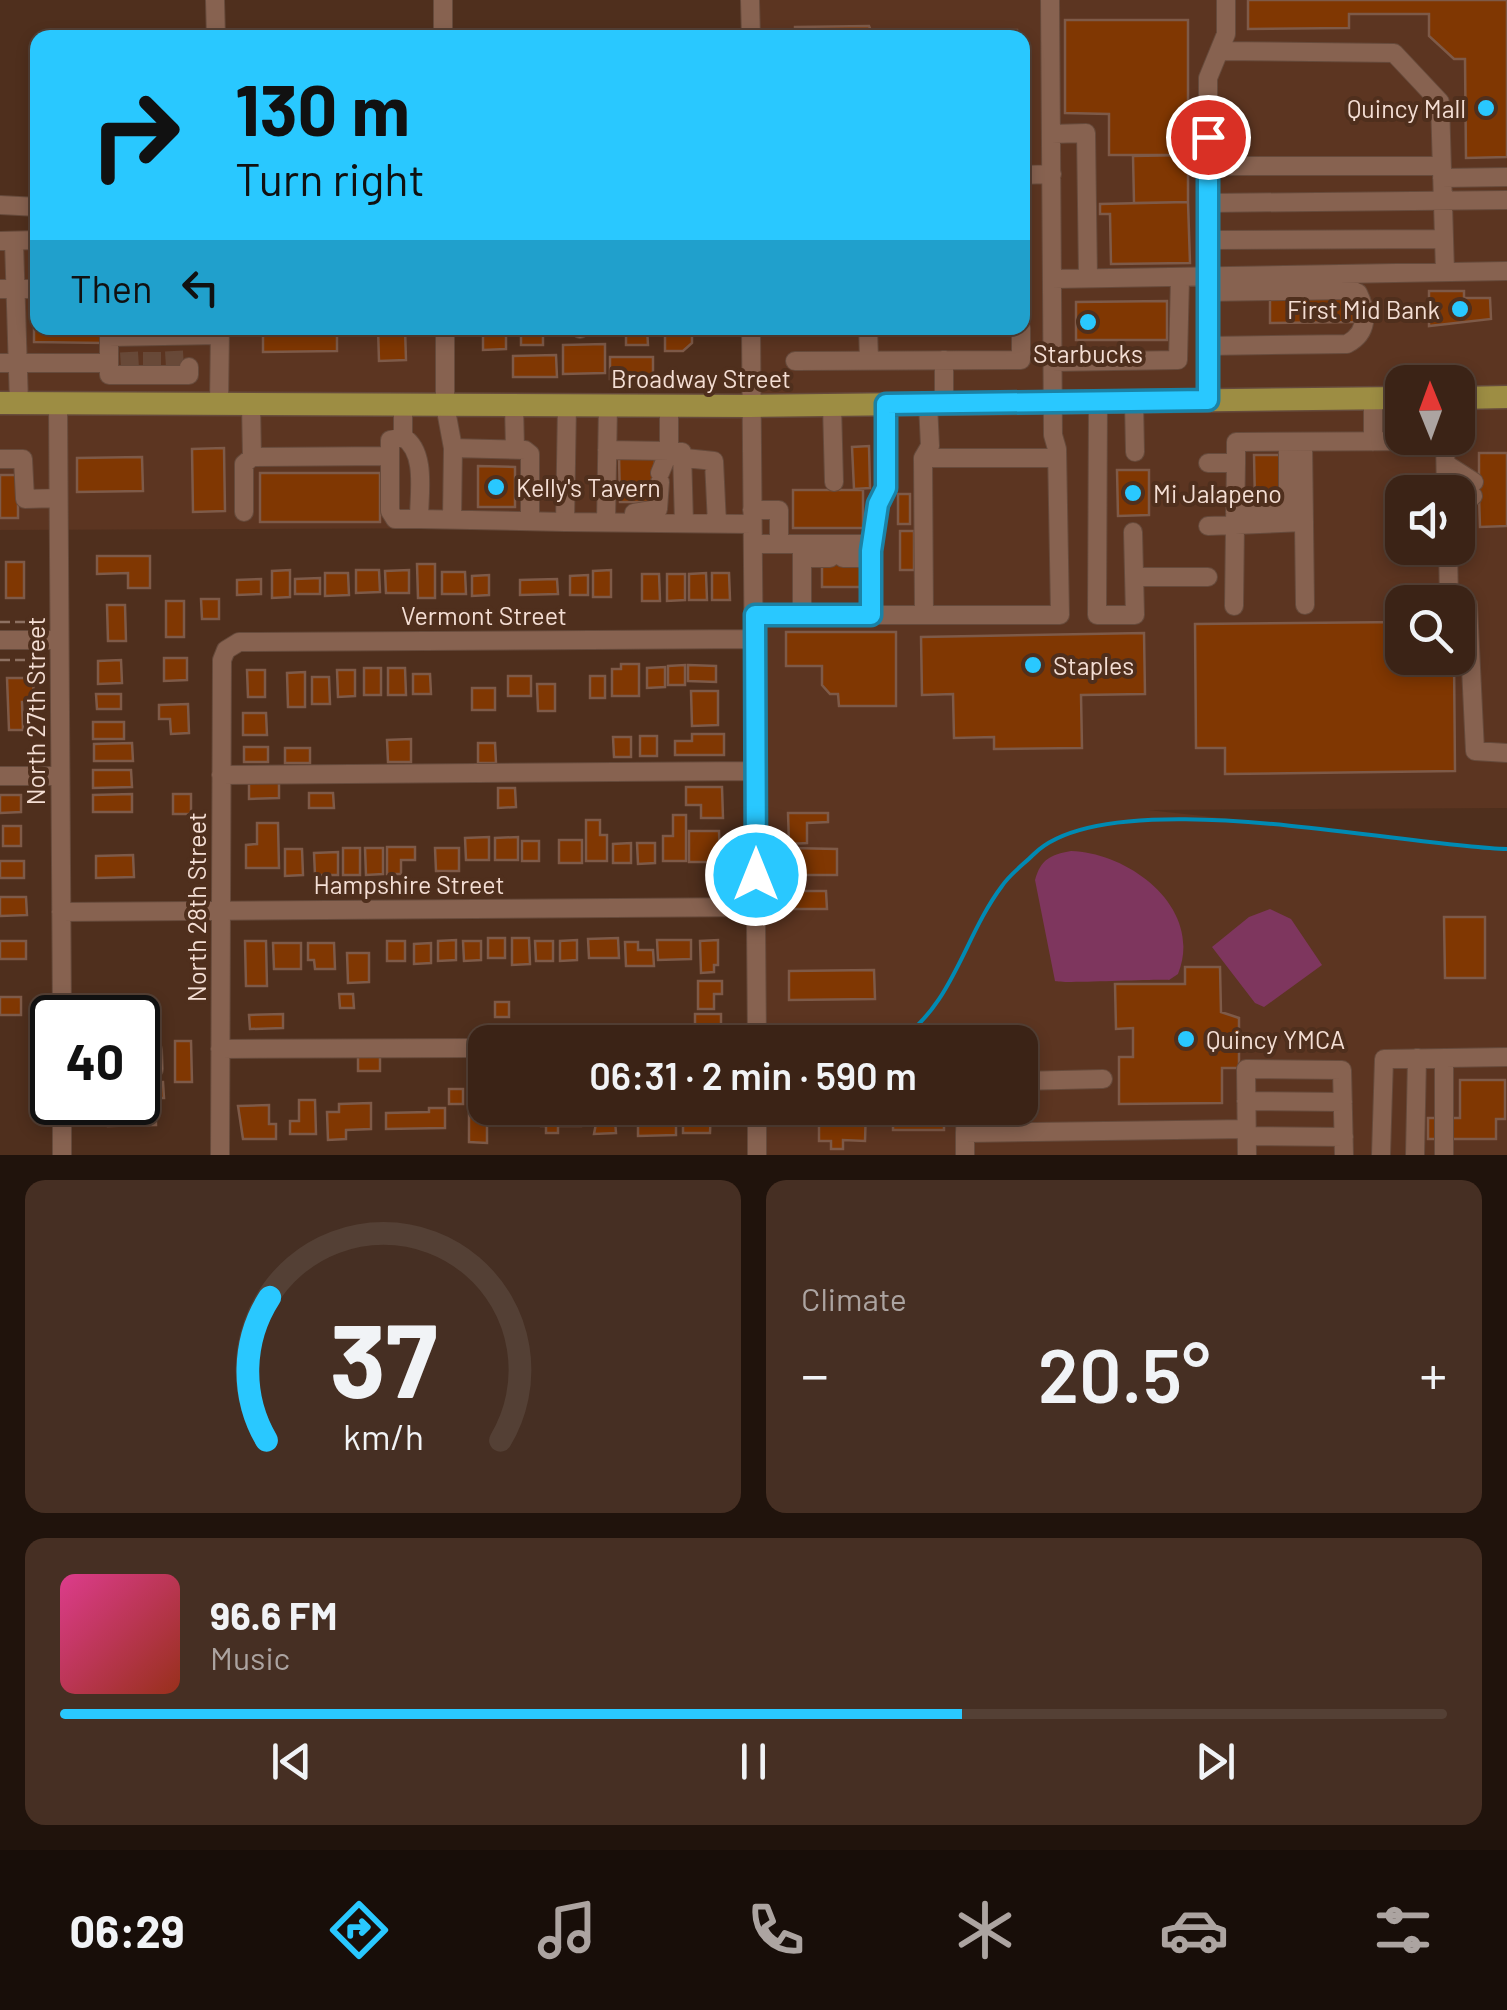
<!DOCTYPE html>
<html lang="en">
<head>
<meta charset="utf-8">
<style>
	body { margin:0; font-family:Barlow,sans-serif; background:#462f23; color:#f1f3f6; height:100vh; display:flex; flex-direction:column; font-size:38px; white-space:nowrap }
	* { box-sizing:border-box; margin:0 }
	p { font-size:32px; color:#aca4a1 }
	.icon { flex:none; width:55px; height:55px; fill:none; stroke:currentColor; stroke-width:2; stroke-linecap:round; stroke-linejoin:round }
	.map { position:relative; height:1155px; overflow:hidden }
	.panel { display:flex; flex-direction:column; gap:25px; padding:25px; background:#20130c; flex:1 }
	.panel>* { flex:none }
	.top-card { position:absolute; left:30px; top:30px; width:1000px; height:305px; border-radius:20px; box-shadow:0 5px 15px #0003,0 0 0 2px #544035; background:#29c8ff; color:#111; overflow:hidden }
	.needle { width:65px; rotate:359deg }
	.tools { position:absolute; left:1385px; top:365px; display:grid; gap:20px }
	.tools a { display:grid; place-items:center; width:90px; height:90px; border-radius:20px; background:#3b2316; box-shadow:0 5px 15px #0003,0 0 0 2px #544035; font-size:50px }
	.speed { position:absolute; left:30px; top:995px; display:flex; gap:20px; font-size:50px; font-weight:700; text-align:center }
	.speed>* { display:grid; place-content:center; width:130px; height:130px; border-radius:50%; background:#3b2316; box-shadow:0 5px 15px #0003,0 0 0 2px #544035; line-height:1 }
	.speed .limit { border:5px solid #111; border-radius:15px; background:#fff; color:#111 }
	.pin { position:absolute; display:grid; place-items:center; width:85px; height:85px; color:#fff; margin:-42px; border:5px solid #fff; border-radius:50%; box-shadow:0 2px 10px #0007 }
	.me { position:absolute; width:110px; margin:-55px; rotate:0deg; stroke-linejoin:round; filter:drop-shadow(0 0 8px #0008) }
	.turn { display:flex; align-items:center; gap:35px; height:210px; padding:0 40px; font-size:45px }
	.turn .icon { width:130px; height:130px; stroke-width:2.5 }
	.turn b { display:block; font-size:70px; line-height:85px }
	.then { display:flex; align-items:center; height:95px; padding:0 40px; background:#0003; gap:20px; font-size:38px }
	.big { font-size:75px; font-weight:600; line-height:1.1 }
	.panel .card { flex:1; display:flex; flex-direction:column; justify-content:center; gap:15px; min-width:0; padding:0 35px; border-radius:20px; background:#462f23 }
	.panel .dial { align-items:center; gap:0 }
	.dial svg { height:260px; overflow:visible; fill:none; stroke:#544035; stroke-width:7; stroke-linecap:round; text-anchor:middle }
	.dial text { fill:#f1f3f6; stroke:none }
	.song { display:flex; align-items:center; gap:30px }
	.cover { width:120px; height:120px; border-radius:15px; background:linear-gradient(135deg,hsl(330 70% 55%),hsl(10 70% 35%)) }
	.played { height:10px; border-radius:5px; background:linear-gradient(90deg,#29c8ff 65%,#544035 65%) }
	.keys { display:flex; justify-content:space-around; direction:ltr }
	.heat { display:flex; justify-content:space-between; align-items:center; font-size:55px; direction:ltr }
	.panel .tiles { flex:1; display:grid; gap:25px; grid-template-columns:1fr 1fr }
	.card:last-child { grid-column:span 2 }
	.trip { position:absolute; left:468px; top:1025px; width:570px; height:100px; border-radius:20px; background:#3b2316; box-shadow:0 5px 15px #0003,0 0 0 2px #544035; font-weight:600; line-height:100px; text-align:center }
	.dock { display:flex; height:160px; justify-content:space-around; align-items:center; background:#180e09; color:#aca4a1 }
	.dock .icon { width:70px; height:70px }
	.dock .current { color:#29c8ff }
	.dock b { font-size:45px; color:#f1f3f6 }
	.map>svg:first-child { display:block }
</style>
</head>
<body>
<div class="map">
<svg width="1507" height="1155" viewBox="0 0 1507 1155">
	<rect width="100%" height="100%" fill="#4f2f1d"/>
	<path fill="#5c3521" fill-rule="evenodd" d="M750 0H1507V808L1148 810 1507 849V1155H757V1108H1020V1042H757L752 527 0 530V246H37L38 328H445V404L750 406 751 328H1022V38L751 37ZM1402 382H1458V438H1402ZM1402 492H1458V548H1402ZM1402 602H1458V658H1402Z"/>
	<path fill="#7e365e" d="M1071 851C1131 853 1204 909 1178 974L1169 980C1152 979 1061 984 1055 981L1035 880C1041 859 1050 855 1071 851Z
		M1270 909 1291 919 1322 965 1264 1007 1255 1003 1212 947 1249 917Z"/>
	<g fill="none" stroke-linecap="round" stroke-linejoin="round">
		<path stroke="#008ab3" stroke-width="4" d="M897 1042C954 1004 963 938 1002 886 1010 874 1024 864 1034 854 1109 780 1404 847 1507 849"/>
	</g>
	<path fill="#803702" stroke="#7e5a48" stroke-width="2.5" d="M1248 0H1507V157L1466 158 1465 59H1454L1429 36V14H1349V28L1248 29Z
		M1065 20H1188V155H1109V114L1065 113Z
		M869 26 874 38H795V27Z
		M942 30H1017V38H942Z
		M1188 155V202L1134 203 1133 156Z
		M1188 202 1190 263 1111 264 1110 214H1100V204Z
		M1429 291H1464V298H1490L1491 319 1429 326Z
		M1354 294V322L1270 323V295Z
		M34 298 38 328H104V343L34 342Z
		M1167 301V340H1076V302Z
		M263 328H337V351L263 352Z
		M378 328H405L406 360 379 361Z
		M458 328H506V349L483 350V331L458 332Z
		M521 328H543V345H521Z
		M626 328H647L648 345H626Z
		M665 328H692V343L683 351H665Z
		M605 344V373L563 374V345Z
		M556 355 557 377H513V356Z
		M610 357H653V378L610 379Z
		M869 446 870 488 854 489 852 447Z
		M224 448 225 511 193 512 192 449Z
		M1479 453H1507V526L1480 527 1479 496H1464L1460 490 1463 482 1479 481Z
		M1254 455H1281L1282 501 1255 502Z
		M619 456H655L654 502H620Z
		M142 457 143 491 77 492V458Z
		M478 466 515 467V507H478Z
		M1117 470H1149V515L1118 516Z
		M260 473H380V522H260Z
		M0 475H18V518H0Z
		M793 490H863V528H793Z
		M898 494H910V524H898Z
		M900 531H914V570H900Z
		M97 556H150V588H128V573L97 574Z
		M6 562H24V598H6Z
		M822 562H863V587H822Z
		M417 564H435V598H418Z
		M290 570V597L272 598V571Z
		M356 570H379L380 592 356 593Z
		M409 570V593H386L385 571Z
		M611 570V597H593V571Z
		M442 572H465L466 594H442Z
		M325 573H348L349 595 325 596Z
		M706 573 707 600H689V574Z
		M712 573H729L730 600H712Z
		M642 574H659L660 601H642Z
		M667 574H685V600L667 601Z
		M489 575V595L472 596V576Z
		M588 575V595H570V576Z
		M320 578V594H295V579Z
		M261 579V594L237 595V580Z
		M557 579 558 594 520 595V580Z
		M201 599H219V619H202Z
		M166 601H184V637H166Z
		M107 605H125L126 641H108Z
		M1402 622V658H1454L1455 771 1225 774V748H1196L1195 624Z
		M786 632H896V706H839L838 694H830L822 685V666H786Z
		M1144 633 1145 694 1081 695 1082 748 994 749V737L954 738 953 694 922 695 921 637Z
		M164 658H187V680L164 681Z
		M121 660 122 683 98 684V661Z
		M621 664H639V696H612V669H621Z
		M685 665V685H668V666Z
		M688 665 716 666V682L688 681Z
		M665 667V687L647 688V668Z
		M364 668H381V695H364Z
		M388 668H405L406 695H388Z
		M247 670H265V697H248Z
		M337 670H355V696L338 697Z
		M305 672V707H288L287 673Z
		M413 674H430L431 694H413Z
		M508 676H531V696H508Z
		M590 676H605V698H590Z
		M312 677H329L330 704H312Z
		M7 678H33L34 702H22L23 730H9Z
		M537 684H555V711H538Z
		M472 688H495V710H472Z
		M691 691H718V725L692 726Z
		M96 694H121V709H97Z
		M188 704 189 733 171 734 170 719H159V705Z
		M243 713H266L267 735H243Z
		M93 722H124V739H93Z
		M692 734H724V755H675V741H692Z
		M640 736H657V756H640Z
		M613 737H631V757H614Z
		M411 739V762H388L387 740Z
		M132 743 133 761H94V744Z
		M478 743H495L496 763H478Z
		M244 747H268V762H244Z
		M285 748H310V763H285Z
		M93 770H131L132 787 93 788Z
		M279 780V798L249 799V781Z
		M686 787H722L723 818H701V805H686Z
		M498 788H515L516 807 498 808Z
		M309 793H333L334 808H309Z
		M132 794V812H93V795Z
		M173 794H191V814H173Z
		M0 795H21V812L0 813Z
		M788 813H828V822L807 823V843L789 844Z
		M673 815H686V861H663V836H673Z
		M586 820H600V835H607V861H586Z
		M257 823H278L279 868H246V845L257 844Z
		M3 826H21V846H3Z
		M689 831H719L720 862H689Z
		M489 837V860H466L465 838Z
		M518 837V860H495V838Z
		M559 840H582V863H559Z
		M522 841H539V861H522Z
		M631 843V863H613V844Z
		M637 843H655V863L638 864Z
		M387 847H415V860H401V874H387Z
		M343 848H360V875H343Z
		M365 848H383V874L366 875Z
		M435 848H459V871H436Z
		M790 848 837 849V875H790Z
		M285 849H302L303 875 285 876Z
		M338 852V875H315L314 853Z
		M133 855 134 877 96 878V856Z
		M0 861H24V878H0Z
		M790 891H826L827 909H790Z
		M0 897H26L27 915 0 916Z
		M1444 917H1485V978H1445Z
		M488 938H505V958H488Z
		M512 938H529L530 964 512 965Z
		M618 938 619 958H589L588 939Z
		M456 940V960L438 961V941Z
		M577 940V960L560 961V941Z
		M657 940H691V959L658 960Z
		M718 940V965H714V972L701 973 700 941Z
		M0 941H26V959H0Z
		M245 941H266L267 986H246Z
		M387 941H405V961H387Z
		M463 941H481V960L464 961Z
		M535 941H553V961H536Z
		M625 942H638V950H653L654 966H626Z
		M273 943H301V969H274Z
		M308 943H334L335 969H315L314 960H308Z
		M431 943V963L414 964V944Z
		M347 953H369V982L348 983Z
		M1185 967H1220L1221 1012 1239 1018V1068H1222V1103L1119 1104V1057H1133V1028L1116 1029 1115 984H1185Z
		M874 970 875 999 789 1000V971Z
		M698 981H722V994H714V1009H698Z
		M339 994H353L354 1008H340Z
		M0 997H21V1015H0Z
		M495 1002H509V1017H495Z
		M283 1014V1028L250 1029 249 1015Z
		M695 1014H721V1035L695 1031Z
		M175 1041H191L192 1082H175Z
		M358 1056H380V1071H358Z
		M1460 1080H1505V1119H1496V1139H1428V1118H1460Z
		M163 1082 164 1098H155L156 1125 108 1126V1102H138V1083Z
		M449 1089H463V1104H449Z
		M299 1100H315L316 1134H290V1121H299Z
		M371 1103V1129L346 1130V1139L328 1140 327 1112H339V1104Z
		M269 1105V1124H276V1139H243L238 1106Z
		M469 1107 487 1108V1143L469 1142Z
		M429 1108H445V1128L386 1129V1113L429 1112Z
		M500 1108H518V1125H500Z
		M541 1108H581V1126H558V1133H546V1126H541Z
		M599 1108H629V1120H615L616 1133 594 1134Z
		M664 1108H676V1135L638 1136V1112L664 1111Z
		M683 1108H711L710 1133H683Z
		M819 1108H866L865 1141 843 1140V1149H831V1141H819Z
		M893 1108H944V1130H893Z"/>
	<g fill="none" stroke-linecap="round" stroke-linejoin="round">
		<path stroke="#684938" stroke-width="18" stroke-dasharray="18 9" stroke-linecap="butt" d="M174 351 175 368
			M129 352 130 368
			M152 352V367"/>
		<defs>
			<path id="minor" d="M215 0 216 38
				M443 0V38
				M750 0 751 38
				M1219 51 1394 53 1440 102 1445 272
				M1052 134 1086 133 1088 278
				M1208 166H1442
				M1022 175 1052 174
				M1442 178 1507 177
				M1208 203 1507 200
				M0 205 38 207
				M1208 240 1444 239
				M0 241 38 240
				M14 242 19 403
				M1052 279 1507 271
				M0 289H38
				M109 328V337L219 335
				M445 328V405L453 448 525 450 530 454V521
				M751 328 757 1042
				M868 328 869 360
				M580 329V328
				M1208 346 1347 344C1368 333 1368 313 1358 293L1352 290 1208 292
				M795 361 1021 360V328
				M1052 362 1178 360 1180 278
				M0 363H109V337
				M109 363V375H189V367
				M1208 400V78L1226 34V0
				M1098 402 1097 615H1135L1133 532
				M1134 402 1135 452
				M58 403 62 1018
				M219 404 220 328
				M251 404 252 457 389 456
				M403 404V437C427 452 419 494 419 519L565 522 567 405
				M944 404V360
				M514 405 515 449
				M832 405 834 482
				M403 437 390 440V511L395 519H419
				M1303 442 1305 605
				M1373 442V399
				M607 450 669 451V405
				M685 458 714 461 717 524
				M923 458 930 446 928 404
				M0 459H23L25 499 58 498
				M1208 463H1236V442L1445 441 1446 492
				M1446 464 1474 482
				M660 473 669 451 682 452 684 523
				M1458 506 1473 496
				M752 510H779V544
				M244 512V464L252 457
				M1235 512 1288 510V442
				M634 513 658 509 660 482
				M452 520 453 448
				M565 522 752 524
				M606 522 608 405
				M1208 526 1235 525 1236 463
				M753 544H873
				M1448 548 1449 602
				M802 558H830
				M843 558H871
				M1134 577H1208
				M1468 605 1475 751 1507 753
				M1234 606 1235 525 1304 522
				M755 615H1060L1057 449 1053 435 1050 0
				M802 615V544
				M871 615V551L878 504 886 488V404
				M924 615 923 458H1057
				M0 640H59
				M221 775 756 771
				M0 776H60
				M61 912 756 907
				M220 1049 485 1048
				M138 1050H153L154 1069
				M1020 1081 1103 1079
				M1246 1101 1343 1102
				M62 1102V1155
				M965 1133 966 1108
				M1247 1136 1344 1137
				M220 1155 222 660 226 650 239 642 756 639
				M757 1155V1108
				M965 1155V1133L1246 1129
				M1247 1155 1246 1069 1342 1070 1344 1155
				M1381 1155 1384 1059 1507 1057
				M1415 1155 1417 1058
				M1444 1155V1058"/>
			<path id="major" d="M1458 398 1507 397
				M0 403 750 406 1402 398"/>
		</defs>
		<use href="#minor" stroke="#664a3b" stroke-width="20"/>
		<use href="#major" stroke="#664a3b" stroke-width="25"/>
		<path stroke="#8d7061" stroke-width="2.5" stroke-dasharray="10 5" stroke-linecap="butt" d="M0 622H43
			M0 660H43"/>
		<use href="#minor" stroke="#876250" stroke-width="18"/>
		<use href="#major" stroke="#9d8d43" stroke-width="22"/>
	</g>
	<g fill="none" stroke-linecap="round" stroke-linejoin="round">
		<defs>
			<path id="route" d="M756 875 755 615H871V551L878 504 886 488V404L1208 400V137"/>
		</defs>
		<use href="#route" stroke="#1b82a6" stroke-width="25"/>
		<use href="#route" stroke="#29c8ff" stroke-width="18"/>
	</g>
	<g fill="#29c8ff" stroke="#4f2f1d" stroke-width="4">
		<circle cx="1486" cy="108" r="10"/>
		<circle cx="1460" cy="309" r="10"/>
		<circle cx="1088" cy="322" r="10"/>
		<circle cx="496" cy="487" r="10"/>
		<circle cx="1133" cy="493" r="10"/>
		<circle cx="1033" cy="665" r="10"/>
		<circle cx="1186" cy="1039" r="10"/>
	</g>
	<g text-anchor="middle" dominant-baseline="central" stroke-width="8" stroke-linejoin="round" paint-order="stroke">
		<g font-size="25" fill="#f4ded4" stroke="#4f2f1d" text-anchor="start">
			<text x="1466" y="108" text-anchor="end">Quincy Mall</text>
			<text x="1440" y="309" text-anchor="end">First Mid Bank</text>
			<text x="1088" y="353" text-anchor="middle">Starbucks</text>
			<text x="516" y="487">Kelly's Tavern</text>
			<text x="1153" y="493">Mi Jalapeno</text>
			<text x="1053" y="665">Staples</text>
			<text x="1206" y="1039">Quincy YMCA</text>
		</g>
		<g font-size="25" fill="#f4ded4" stroke="#4f2f1d">
			<text x="701" y="378">Broadway Street</text>
			<text x="484" y="615">Vermont Street</text>
			<text transform="translate(35 711) rotate(-90)">North 27th Street</text>
			<text x="409" y="884">Hampshire Street</text>
			<text transform="translate(196 907) rotate(-90)">North 28th Street</text>
		</g>
	</g>
</svg>
<div class="tools">
<a><svg class="needle" viewBox="-14 -14 28 28"><path d="M0-13l5 13h-10z" fill="#e53935"/><path d="M0 13l5-13h-10z" fill="#aca4a1"/></svg></a>
<a><svg class="icon" aria-label="sound" viewBox="0 0 24 24"><path d="M4 9h4l5-4v14l-5-4H4zM17 9q2 3 0 6"/></svg></a>
<a><svg class="icon" aria-label="search" viewBox="0 0 24 24"><circle cx="10" cy="10" r="6"/><path d="M15 15l6 6"/></svg></a>
</div>
<div class="speed"><div class="limit">40</div></div>
<div class="pin" style="left:1208px;top:137px;background:#d93025"><svg class="icon" aria-label="arrive" viewBox="0 0 24 24"><path d="M6 21V4h12l-3 4 3 4H6"/></svg></div>
<svg class="me" style="left:756px;top:875px" viewBox="-20 -20 40 40"><circle r="17" fill="#29c8ff" stroke="#fff" stroke-width="3"/><path d="M0-11L8 9 0 5-8 9z" fill="#fff"/></svg>
<div class="trip">06:31 · 2 min · 590 m</div>
<div class="top-card">
<div class="turn"><svg class="icon" aria-label="right" viewBox="0 0 24 24"><path d="M7 20v-9h11M14 6l5 5-5 5"/></svg><div><b>130 m</b>Turn right</div></div>
<div class="then">Then<svg class="icon" aria-label="left" viewBox="0 0 24 24"><path d="M17 20v-9H6M10 6l-5 5 5 5"/></svg></div>
</div>
</div>
<section class="panel">
<div class="tiles">
<div class="card dial"><svg viewBox="0 0 100 80">
<path d="M14 69A42 42 0 1 1 86 69"/>
<path d="M14 69A42 42 0 0 1 15 25" stroke="#29c8ff"/>
<text x="50" y="56" font-size="32" font-weight="700">37</text>
<text x="50" y="72" font-size="11">km/h</text>
</svg></div>
<div class="card"><p>Climate</p>
<div class="heat"><a>−</a><b class="big">20.5°</b><a>+</a></div>
</div>
<div class="card">
<div class="song"><i class="cover"></i><div><b>96.6 FM</b><p>Music</p></div></div>
<div class="played"></div>
<div class="keys"><svg class="icon" aria-label="previous" viewBox="0 0 24 24"><path d="M18 5L8 12l10 7zM5 5v14"/></svg><svg class="icon" aria-label="pause" viewBox="0 0 24 24"><path d="M8 5v14M16 5v14"/></svg><svg class="icon" aria-label="next" viewBox="0 0 24 24"><path d="M6 5l10 7-10 7zM19 5v14"/></svg></div>
</div>
</div>
</section>
<nav class="dock">
<b>06:29</b>
<svg class="icon current" aria-label="directions" viewBox="0 0 24 24"><path d="M12 3l9 9-9 9-9-9zM9 14v-3h6M13 9l2 2-2 2"/></svg>
<svg class="icon" aria-label="music" viewBox="0 0 24 24"><path d="M9 18V5l10-2v13"/><circle cx="6" cy="18" r="3"/><circle cx="16" cy="16" r="3"/></svg>
<svg class="icon" aria-label="phone" viewBox="0 0 24 24"><path d="M5 4h4l2 5-3 2q2 4 5 5l2-3 5 2v4C11 20 4 13 5 4z"/></svg>
<svg class="icon" aria-label="climate" viewBox="0 0 24 24"><path d="M12 3v18M4 7l16 10M4 17L20 7"/></svg>
<svg class="icon" aria-label="car" viewBox="0 0 24 24"><path d="M5 17H2v-5l4-1 3-4h7l3 4 3 1v5h-3M9 17h6M6 11h13"/><circle cx="7" cy="17" r="2"/><circle cx="17" cy="17" r="2"/></svg>
<svg class="icon" aria-label="filters" viewBox="0 0 24 24"><path d="M4 7h16M4 17h16"/><circle cx="9" cy="7" r="2"/><circle cx="15" cy="17" r="2"/></svg>
</nav>
</body>
</html>
